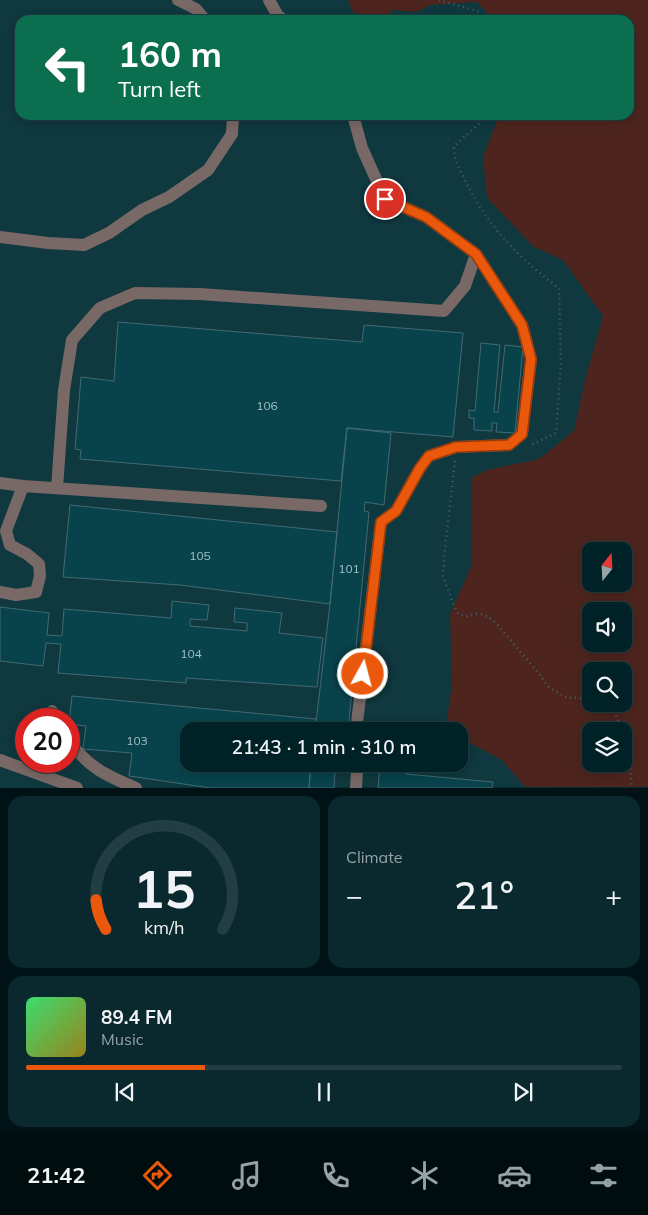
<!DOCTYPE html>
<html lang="en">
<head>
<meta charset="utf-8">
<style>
	body { margin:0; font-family:Mulish,sans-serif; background:#0a292e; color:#f1f3f6; height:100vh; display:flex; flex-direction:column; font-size:19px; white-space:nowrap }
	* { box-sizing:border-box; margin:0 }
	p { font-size:16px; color:#95a3a7 }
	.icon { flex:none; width:28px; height:28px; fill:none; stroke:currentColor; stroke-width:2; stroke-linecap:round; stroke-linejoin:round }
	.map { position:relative; height:788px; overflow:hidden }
	.details { display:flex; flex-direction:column; gap:8px; padding:8px; background:#001215; flex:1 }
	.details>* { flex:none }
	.top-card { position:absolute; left:15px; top:15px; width:619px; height:105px; border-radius:15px; box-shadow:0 2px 12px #0003,0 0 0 1px #223e43; background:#0b6e4f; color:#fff; overflow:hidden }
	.needle { width:32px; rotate:18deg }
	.tools { position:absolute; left:582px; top:542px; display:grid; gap:10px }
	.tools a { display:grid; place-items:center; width:50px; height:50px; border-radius:10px; background:#002126; box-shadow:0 2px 12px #0003,0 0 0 1px #223e43; font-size:25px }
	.speed { position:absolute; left:15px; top:708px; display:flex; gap:10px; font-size:25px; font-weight:700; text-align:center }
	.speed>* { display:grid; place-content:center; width:65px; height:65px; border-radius:50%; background:#002126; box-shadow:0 2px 12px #0003,0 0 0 1px #223e43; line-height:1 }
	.speed .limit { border:8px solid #d22; background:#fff; color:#111 }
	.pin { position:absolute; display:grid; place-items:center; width:42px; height:42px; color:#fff; margin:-21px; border:2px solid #fff; border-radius:50%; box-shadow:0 1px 5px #0007 }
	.me { position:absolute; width:55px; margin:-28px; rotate:7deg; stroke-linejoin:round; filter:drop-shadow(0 0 4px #0008) }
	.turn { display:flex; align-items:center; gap:18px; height:105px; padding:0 20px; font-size:22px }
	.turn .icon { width:65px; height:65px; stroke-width:2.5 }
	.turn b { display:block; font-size:35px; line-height:42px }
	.big { font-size:38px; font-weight:600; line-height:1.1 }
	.details .tile { flex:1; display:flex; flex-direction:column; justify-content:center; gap:8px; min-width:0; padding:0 18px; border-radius:15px; background:#0a292e }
	.details .dial { align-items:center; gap:0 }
	.dial svg { height:130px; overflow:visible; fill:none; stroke:#223e43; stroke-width:7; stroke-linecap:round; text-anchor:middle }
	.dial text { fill:#f1f3f6; stroke:none }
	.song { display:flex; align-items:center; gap:15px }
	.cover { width:60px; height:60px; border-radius:8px; background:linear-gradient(135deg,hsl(140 70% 55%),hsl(50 70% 35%)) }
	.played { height:5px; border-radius:2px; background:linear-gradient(90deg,#ea580c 30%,#223e43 30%) }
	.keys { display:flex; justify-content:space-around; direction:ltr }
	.heat { display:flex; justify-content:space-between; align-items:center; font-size:28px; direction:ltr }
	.details .tiles { flex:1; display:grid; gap:8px; grid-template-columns:1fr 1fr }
	.tile:last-child { grid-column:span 2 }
	.trip { position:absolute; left:180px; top:722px; width:288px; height:50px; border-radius:15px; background:#002126; box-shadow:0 2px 12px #0003,0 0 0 1px #223e43; font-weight:600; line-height:50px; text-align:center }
	.tabs { display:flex; height:80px; justify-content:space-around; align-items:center; background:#000d0f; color:#95a3a7 }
	.tabs .icon { width:35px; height:35px }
	.tabs .current { color:#ea580c }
	.tabs b { font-size:22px; color:#f1f3f6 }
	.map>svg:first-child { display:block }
</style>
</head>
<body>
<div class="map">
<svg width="648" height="788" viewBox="0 0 648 788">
	<rect width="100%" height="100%" fill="#002c33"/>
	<path fill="#0f383f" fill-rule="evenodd" d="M0 0H526L528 20H20V115H529L612 276 591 551V644H624L644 787 0 788ZM591 671H624V704H591ZM26 719H69V761H26ZM189 731H459V764H189ZM591 731H624V764H591Z"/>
	<path fill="#4d251e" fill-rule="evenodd" d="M348 0H648V787H525L502 760 459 737V731L445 730 452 685 450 614 471 567V478L487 470 539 459 574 431 585 380 603 316 563 260 534 247 487 198 483 157 499 115H629V20H491V17L477 2 430 5 417 12 392 10 385 20H369L352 11ZM591 551H624V584H591ZM591 611H624V644H591ZM591 671H624V704H591ZM591 731H624V764H591Z"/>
	<path fill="#08434c" stroke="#426a72" d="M118 322 362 342 364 325 463 333 453 437 347 428 341 481 80 459 81 450 75 449 81 377 114 381Z
		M481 343 500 345 494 412H498L505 345 523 347 515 433 496 432 497 423H492V431L474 430V418H469V410L475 411Z
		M347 428 391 433 384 505 365 502 364 511 369 512 348 731H315L330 604Z
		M70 505 337 532 330 604 180 585 63 577Z
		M172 601 209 605 207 620 190 619V626L247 631V623L234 622 235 608 282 613 279 633 323 638 317 687 186 678V683L58 673 61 644 46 643 43 666 0 661V607L49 613 47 635 62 636 64 609 171 618Z
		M72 696 316 719 315 731H189V764H311L309 788H211L129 776 132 753 83 749 86 726 69 724Z
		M311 764H344V770H335L334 788H309Z
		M380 764H407L406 774 493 782 492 788H378Z"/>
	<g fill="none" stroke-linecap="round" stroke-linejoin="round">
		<path stroke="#40656b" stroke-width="2.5" stroke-dasharray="1 4" stroke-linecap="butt" d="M439 0 480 12 481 20
			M483 115 482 121 454 146C454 160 458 166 464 178 485 223 519 259 559 288L561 362 556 433 529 446
			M455 461 445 548 443 576 452 601 458 613 465 617C478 612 484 613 495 622L541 676 547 686 565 697 591 699
			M607 704 613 709 623 731
			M624 734 628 752 632 788"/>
		<path stroke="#796966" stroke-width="12" d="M178 0 196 9 205 20
			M269 0 278 16 284 20
			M0 237 48 243 84 245 109 233 142 210 169 197 208 170 232 134 233 115
			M0 483 23 486 6 531 10 545 27 554 39 564 40 576 36 592 16 595 0 592
			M23 486 321 506
			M57 488 64 390 72 340 100 308 135 293 200 294 444 311 465 286 476 254 426 217 385 199 362 148 353 115
			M52 711 56 719
			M356 731 381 522 396 511 420 468 429 456 456 447 509 445 522 434 531 359 522 325 476 254
			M69 740C87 767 107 776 136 788
			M0 760 77 788
			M356 764 357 771 356 788"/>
	</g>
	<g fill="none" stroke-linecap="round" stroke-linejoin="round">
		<defs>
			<path id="route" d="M363 674 381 522 396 511 420 468 429 456 456 447 509 445 522 434 531 359 522 325 476 254 426 217 385 199"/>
		</defs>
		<use href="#route" stroke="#983908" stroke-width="12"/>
		<use href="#route" stroke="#ea580c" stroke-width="9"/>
	</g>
	<g text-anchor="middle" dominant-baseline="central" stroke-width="4" stroke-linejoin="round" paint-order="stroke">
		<g font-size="12" fill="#a1c0c5">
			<text x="267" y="405">106</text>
			<text x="200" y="555">105</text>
			<text x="349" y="568">101</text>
			<text x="191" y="653">104</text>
			<text x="137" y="740">103</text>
		</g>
	</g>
</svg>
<div class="tools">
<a><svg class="needle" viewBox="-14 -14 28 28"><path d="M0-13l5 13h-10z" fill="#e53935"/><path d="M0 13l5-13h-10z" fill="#95a3a7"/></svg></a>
<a><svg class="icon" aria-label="sound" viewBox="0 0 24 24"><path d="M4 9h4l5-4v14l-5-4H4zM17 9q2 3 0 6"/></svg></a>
<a><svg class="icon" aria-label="search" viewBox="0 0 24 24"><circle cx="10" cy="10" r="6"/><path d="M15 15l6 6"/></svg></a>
<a><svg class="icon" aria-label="layers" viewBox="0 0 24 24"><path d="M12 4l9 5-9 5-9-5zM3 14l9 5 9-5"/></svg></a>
</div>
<div class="speed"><div class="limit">20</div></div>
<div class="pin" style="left:385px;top:199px;background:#d93025"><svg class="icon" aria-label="arrive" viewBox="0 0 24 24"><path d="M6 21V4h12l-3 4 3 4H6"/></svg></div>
<svg class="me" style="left:363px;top:674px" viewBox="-20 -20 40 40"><circle r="17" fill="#ea580c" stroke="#fff" stroke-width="3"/><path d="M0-11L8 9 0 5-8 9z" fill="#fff"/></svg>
<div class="trip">21:43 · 1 min · 310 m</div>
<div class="top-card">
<div class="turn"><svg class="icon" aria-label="left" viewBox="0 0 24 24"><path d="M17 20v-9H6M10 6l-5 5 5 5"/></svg><div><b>160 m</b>Turn left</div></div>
</div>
</div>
<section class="details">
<div class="tiles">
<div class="tile dial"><svg viewBox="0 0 100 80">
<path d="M14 69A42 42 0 1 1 86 69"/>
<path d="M14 69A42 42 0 0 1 8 51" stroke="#ea580c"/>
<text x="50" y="56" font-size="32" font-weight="700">15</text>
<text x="50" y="72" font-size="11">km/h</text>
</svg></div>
<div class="tile"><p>Climate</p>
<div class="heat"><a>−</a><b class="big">21°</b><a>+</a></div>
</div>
<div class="tile">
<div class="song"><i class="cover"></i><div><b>89.4 FM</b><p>Music</p></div></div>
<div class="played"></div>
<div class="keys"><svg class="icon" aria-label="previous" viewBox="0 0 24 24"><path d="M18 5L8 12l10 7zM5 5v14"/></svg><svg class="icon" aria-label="pause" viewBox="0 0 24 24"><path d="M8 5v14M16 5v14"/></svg><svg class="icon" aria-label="next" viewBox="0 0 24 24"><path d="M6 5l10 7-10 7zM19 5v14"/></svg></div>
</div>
</div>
</section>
<nav class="tabs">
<b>21:42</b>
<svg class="icon current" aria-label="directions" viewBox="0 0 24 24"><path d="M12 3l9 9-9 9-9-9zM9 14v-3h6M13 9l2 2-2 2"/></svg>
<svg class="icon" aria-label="music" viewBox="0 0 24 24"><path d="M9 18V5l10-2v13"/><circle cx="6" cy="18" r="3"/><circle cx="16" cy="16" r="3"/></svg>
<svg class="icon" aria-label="phone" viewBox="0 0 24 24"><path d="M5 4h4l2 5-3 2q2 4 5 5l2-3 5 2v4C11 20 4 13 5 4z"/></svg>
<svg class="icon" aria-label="climate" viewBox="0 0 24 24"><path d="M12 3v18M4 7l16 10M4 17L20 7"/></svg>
<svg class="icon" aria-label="car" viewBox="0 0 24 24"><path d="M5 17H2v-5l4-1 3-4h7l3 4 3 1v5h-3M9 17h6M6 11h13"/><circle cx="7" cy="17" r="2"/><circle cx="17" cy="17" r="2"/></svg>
<svg class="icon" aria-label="filters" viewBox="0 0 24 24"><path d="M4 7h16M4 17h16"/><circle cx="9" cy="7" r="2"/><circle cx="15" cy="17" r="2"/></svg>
</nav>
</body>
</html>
